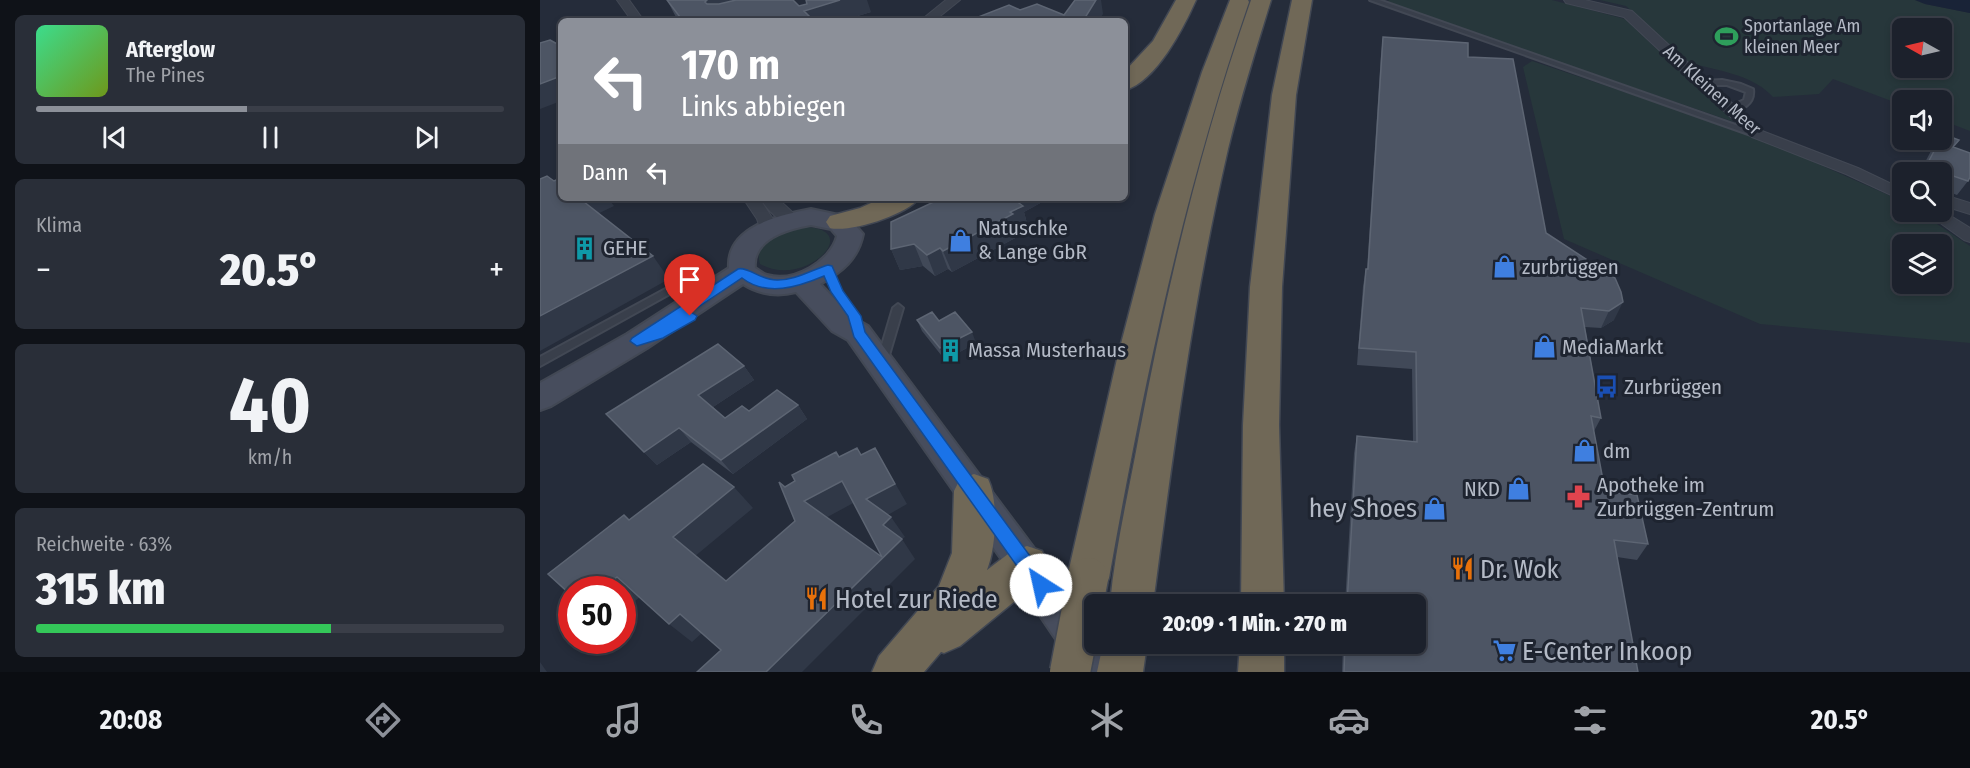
<!DOCTYPE html>
<html lang="de">
<head>
<meta charset="utf-8">
<style>
	body { margin:0; font-family:"Fira Sans Condensed",sans-serif; background:#292e38; color:#f1f3f6; height:100vh; display:flex; flex-direction:column; font-size:22px; white-space:nowrap }
	* { box-sizing:border-box; margin:0 }
	p { font-size:20px; color:#a0a3a9 }
	.icon { flex:none; width:33px; height:33px; fill:none; stroke:currentColor; stroke-width:2; stroke-linecap:round; stroke-linejoin:round }
	.map { position:relative; flex:1; overflow:hidden }
	.side { display:flex; flex-direction:column; gap:15px; padding:15px; background:#0f1218; width:540px }
	.side>* { flex:none }
	.banner { position:absolute; left:18px; top:18px; width:570px; height:183px; border-radius:9px; box-shadow:0 3px 9px #0003,0 0 0 2px #3a3e48; background:#8c9099; color:#fff; overflow:hidden }
	.needle { width:39px; rotate:278deg }
	.buttons { position:absolute; left:1352px; top:18px; display:grid; gap:12px }
	.buttons a { display:grid; place-items:center; width:60px; height:60px; border-radius:9px; background:#1c212c; box-shadow:0 3px 9px #0003,0 0 0 2px #3a3e48; font-size:30px }
	.speed { position:absolute; left:18px; top:576px; display:flex; gap:12px; font-size:30px; font-weight:700; text-align:center }
	.speed>* { display:grid; place-content:center; width:78px; height:78px; border-radius:50%; background:#1c212c; box-shadow:0 3px 9px #0003,0 0 0 2px #3a3e48; line-height:1 }
	.speed .limit { border:9px solid #d22; background:#fff; color:#111 }
	.pin { position:absolute; display:grid; place-items:center; width:51px; height:51px; color:#fff; margin:-62px -26px; border-radius:50% 50% 50% 0; rotate:-45deg; box-shadow:0 0 6px #0007 }
	.pin .icon { rotate:45deg }
	.me { position:absolute; width:66px; margin:-33px; rotate:325deg; stroke-linejoin:round; filter:drop-shadow(0 0 4px #0008) }
	.turn { display:flex; align-items:center; gap:21px; height:126px; padding:0 24px; font-size:27px }
	.turn .icon { width:78px; height:78px; stroke-width:2.5 }
	.turn b { display:block; font-size:42px; line-height:51px }
	.then { display:flex; align-items:center; height:57px; padding:0 24px; background:#0003; gap:12px; font-size:22px }
	.big { font-size:45px; font-weight:800; line-height:1.1 }
	.side .widget { flex:1; display:flex; flex-direction:column; justify-content:center; gap:9px; min-width:0; padding:0 21px; border-radius:9px; background:#292e38 }
	.side .dial { align-items:center; gap:0 }
	.dial b { font-size:78px; line-height:1 }
	.song { display:flex; align-items:center; gap:18px }
	.cover { width:72px; height:72px; border-radius:9px; background:linear-gradient(135deg,hsl(150 70% 55%),hsl(80 70% 35%)) }
	.played { height:6px; border-radius:3px; background:linear-gradient(90deg,#8c9099 45%,#3a3e48 45%) }
	.keys { display:flex; justify-content:space-around; direction:ltr }
	.heat { display:flex; justify-content:space-between; align-items:center; font-size:33px; direction:ltr }
	.charge { height:9px; border-radius:4px; background:linear-gradient(90deg,#34c759 63%,#3a3e48 0) }
	.trip { position:absolute; left:544px; top:594px; width:342px; height:60px; border-radius:9px; background:#1c212c; box-shadow:0 3px 9px #0003,0 0 0 2px #3a3e48; font-weight:800; line-height:60px; text-align:center }
	.tab-bar { display:flex; height:96px; justify-content:space-around; align-items:center; background:#0b0d12; color:#a0a3a9 }
	.tab-bar .icon { width:42px; height:42px }
	.tab-bar .current { color:#8c9099 }
	.tab-bar b { font-size:27px; color:#f1f3f6 }
	main { display:flex; flex:1; min-height:0 }
	.map>svg:first-child { display:block }
</style>
</head>
<body>
<main>
<section class="side">
<div class="widget">
<div class="song"><i class="cover"></i><div><b>Afterglow</b><p>The Pines</p></div></div>
<div class="played"></div>
<div class="keys"><svg class="icon" aria-label="previous" viewBox="0 0 24 24"><path d="M18 5L8 12l10 7zM5 5v14"/></svg><svg class="icon" aria-label="pause" viewBox="0 0 24 24"><path d="M8 5v14M16 5v14"/></svg><svg class="icon" aria-label="next" viewBox="0 0 24 24"><path d="M6 5l10 7-10 7zM19 5v14"/></svg></div>
</div>
<div class="widget"><p>Klima</p>
<div class="heat"><a>−</a><b class="big">20.5°</b><a>+</a></div>
</div>
<div class="widget dial"><b>40</b><p>km/h</p></div>
<div class="widget"><p>Reichweite · 63%</p><b class="big">315 km</b><div class="charge"></div></div>
</section>
<div class="map">
<svg width="1430" height="672" viewBox="0 0 1430 672">
	<rect width="100%" height="100%" fill="#252c3a"/>
	<path fill="#27373b" fill-rule="evenodd" d="M849 0H1012L1085 19 1194 122 846 3Z
		M1060 0H1375L1385 4 1430 13V131L1401 120V100H1362V105L1293 79 1279 94 1233 97C1214 76 1185 72 1158 65H1151L1086 6ZM1362 28H1401V68H1362Z
		M992 61 1210 134 1362 201V212H1379L1430 246V343L1220 324 1024 239 983 67ZM1362 244H1401V284H1362Z
		M262 227C327 227 265 290 220 264 212 241 245 230 262 227Z"/>
	<path fill="#192337" d="M1375 0H1430V13L1385 4Z"/>
	<g fill="none" stroke-linecap="round" stroke-linejoin="round">
		<defs>
			<path id="lane" d="M830 0H839L1221 134 1220 136H1214Z
				M1182 80 1201 84 1213 89C1215 104 1202 111 1189 111V107L1204 100 1206 92 1187 85H1164L1160 83 1164 81Z
				M131 286 135 287 136 289 135 291 0 366V357Z
				M358 304 363 308 347 362 346 365H338L337 362 353 308Z"/>
			<path id="street" d="M77 0H89L104 21H92Z
				M406 0H420L394 21H380Z
				M1024 0H1045L1092 11 1222 131 1318 168 1362 189V200L1306 174 1212 137 1084 17 1026 3Z
				M1401 194 1430 203V214L1401 205Z
				M203 198H219L233 219 237 230 234 234H222L217 219Z
				M220 198H237L261 220 259 224C243 228 228 210 220 198Z
				M1401 210 1430 228V242L1424 240 1385 212H1401Z"/>
			<path id="secondary" d="M271 209 308 217 323 234C318 259 302 272 280 284L312 317 328 326 555 630V644H565L575 658 581 672H538L474 577 308 340 292 331 256 292C237 297 219 294 203 284L107 348 11 406 0 410V383L87 334 189 268C186 227 239 215 271 209ZM271 225 291 229 297 236C291 261 254 283 227 275 223 274 219 270 215 268 212 239 248 229 271 225Z"/>
			<path id="highway" d="M636 0H656C644 27 616 82 585 90V71L613 41Z
				M690 0H708L709 2C644 190 604 382 569 578L563 592 548 598 533 592 527 578 577 359 615 214 662 72Z
				M711 0H731C716 49 700 99 688 149 653 299 633 452 613 604H570C575 548 589 491 599 435 627 287 661 142 711 0Z
				M752 0H772L756 95 742 287 739 425 744 604H701L703 425 710 287 732 95Z
				M342 198H379C367 215 309 233 290 228L286 222 290 216 320 208Z
				M434 474 448 479C459 502 456 547 447 570L472 551 487 546 502 551 508 565 502 579 420 646 404 653 401 652 384 672H332L339 656 399 586 412 553 414 491 420 479Z
				M563 644H607L603 672H557Z
				M700 644H744V672H698Z"/>
		</defs>
		<use href="#lane" stroke="#424854" stroke-width="4"/>
		<use href="#street" stroke="#424854" stroke-width="2"/>
		<use href="#secondary" stroke="#424854" stroke-width="4"/>
		<use href="#highway" stroke="#414753" stroke-width="3"/>
		<use href="#lane" fill="#393f4b" fill-rule="evenodd"/>
		<use href="#street" fill="#393f4b" fill-rule="evenodd"/>
		<use href="#secondary" fill="#474d5d" fill-rule="evenodd"/>
		<use href="#highway" fill="#706857" fill-rule="evenodd"/>
		<defs>
			<path id="highway-bridge" d="M530 672 548 578"/>
		</defs>
		<use href="#highway-bridge" stroke="#414753" stroke-width="43" stroke-linecap="butt"/>
		<use href="#highway-bridge" stroke="#706857" stroke-width="40"/>
	</g>
	<path fill="#414958" d="M127 0 259 6 331 12 301 21H138Z
		M843 37 928 57 1006 233 1075 278 1074 320 1061 328 1045 327 1061 418 1054 431 1065 491 1108 544 1097 560 1077 557 1098 672H802L803 644H876V604H805L814 453 817 436 873 442 872 369 817 365 823 286 826 269H827L841 54Z
		M1399 140H1401L1413 147 1428 181 1417 195 1401 189V172H1380L1393 147Z
		M402 198H503L504 201 484 212 488 227 478 233 479 236 412 272 408 269 395 276 383 266 360 270 351 249Z
		M377 320 399 321 436 343 405 360 382 331Z
		M204 366 214 380 173 407 185 418 209 411 258 405 267 419 193 474 151 442 117 465 66 414Z"/>
	<path fill="#303847" d="M167 0H243L175 21 165 2Z
		M300 0H327L331 12 301 21H268L264 11Z
		M556 0H561L563 14 559 21H543Z
		M21 76V101L0 109V84Z
		M37 198H68L74 206 51 217Z
		M470 198H503L504 201 484 212 488 227 478 233 479 236 412 272 403 251Z
		M374 244 383 266 360 270 351 249Z
		M400 248 408 269 395 276 387 255Z
		M113 256 129 279 0 351V316Z
		M1083 302 1074 320 1061 328 1069 311Z
		M432 332 436 343 405 360 400 348Z
		M204 366 214 380 170 409 158 395Z
		M258 405 267 419 193 474 181 460Z
		M139 428 151 442 117 465 104 452Z
		M335 448 367 504 339 520 326 499Z
		M302 481 317 501 280 521 264 501Z
		M194 487 213 508 154 557 133 537Z
		M351 517 365 537 362 539 375 559 262 672H226L356 545 343 525Z
		M77 577 101 596 82 612V590H62Z
		M140 614 163 632 152 642 129 624Z
		M0 662 7 672H0Z"/>
	<path fill="#4d5564" stroke="#5d6573" stroke-width="1.5" fill-rule="evenodd" d="M127 0H167L165 2 167 4H179L196 0H253L259 6 267 4 266 0H300L264 11 274 21H143Z
		M535 0H556L543 21H437L433 19 469 5 480 10 497 4 524 15Z
		M843 37 928 43V57L973 59 1006 233 1075 278 1081 292 1083 302 1069 311 1041 308 1061 418 1051 416 1065 491 1097 495 1108 544 1074 540 1098 672H804L805 644H876V604H807L817 436 877 442 876 352 819 348 826 269H828Z
		M10 40 21 46V76L0 84V43Z
		M1403 134 1419 140 1413 147 1430 153V177L1428 181 1393 169 1389 172H1383L1400 140H1401Z
		M7 176 14 181 21 178V198H39L113 256 0 316V179Z
		M402 198H472L483 206 470 212 473 214 403 251 400 248 387 255 374 244 351 249V222Z
		M392 312 399 321 415 312 432 332 400 348 377 320Z
		M178 344 204 366 158 395 185 418 202 406 209 411 237 390 258 405 181 460 139 428 104 452 66 414Z
		M317 448 321 455 335 448 355 484 326 499 351 517 343 525 362 539 226 672H157L181 650 140 614 129 624 77 577 62 590H32V596L8 574 84 515 89 520 163 464 194 487 133 537 186 581 255 521 239 482 245 487 255 481 252 475 296 452 299 457ZM302 481 342 557 264 501Z"/>
	<path fill="#1a73e8" stroke="#114b97" stroke-width="1.5" d="M288 265 292 266 303 291 321 316 325 332 507 579 509 585 507 590 501 593 494 590 314 337 308 316 291 292 284 276C258 287 227 297 202 278L151 312 157 316 155 320 123 338 97 346 90 341 92 338 198 269C208 266 221 281 238 280 256 280 271 270 288 265Z"/>
	<defs>
		<symbol id="stadium-bare" viewBox="-9 -9 18 18"><path d="M0-5a6.5 5 0 1 0 0 10a6.5 5 0 1 0 0-10ZM-3.5-1.8h7v3.6h-7Z" fill="#2e9e5b" stroke="#1e2430" stroke-width="2.5" paint-order="stroke"/></symbol>
		<symbol id="shop-bare" viewBox="-9 -9 18 18"><path d="M-5-2.5h2.3a2.7 3.5 0 0 1 5.4 0H5L5.5 6h-11ZM-1.5-2.5h3a1.5 2.3 0 0 0-3 0Z" fill="#3f7fe0" stroke="#1e2430" stroke-width="2.5" paint-order="stroke"/></symbol>
		<symbol id="building-bare" viewBox="-9 -9 18 18"><path d="M-4-6H4V6H1V3H-1V6H-4ZM-2.5-4.3h1.7v1.8h-1.7ZM.8-4.3h1.7v1.8H.8ZM-2.5-1h1.7V.8h-1.7ZM.8-1h1.7V.8H.8Z" fill="#0f9aa8" stroke="#1e2430" stroke-width="2.5" paint-order="stroke"/></symbol>
		<symbol id="bus-bare" viewBox="-9 -9 18 18"><path d="M-5-6H5V4H4V6H2V4H-2V6H-4V4H-5ZM-3.5-4V0h7V-4ZM-3.5 1.2v1.5H-2V1.2ZM2 1.2v1.5H3.5V1.2Z" fill="#1a4fb4" stroke="#1e2430" stroke-width="2.5" paint-order="stroke"/></symbol>
		<symbol id="pharmacy-bare" viewBox="-9 -9 18 18"><path d="M-2-6h4v4h4v4h-4v4h-4v-4h-4v-4h4Z" fill="#e0444e" stroke="#1e2430" stroke-width="2.5" paint-order="stroke"/></symbol>
		<symbol id="restaurant-bare" viewBox="-9 -9 18 18"><path d="M-5-6h1v4h1v-4h1v4h1v-4h1v5L-1.5 .5V6h-2V.5L-5-1ZM5-6V6H3V1.5H1.5Q1.5-4 5-6Z" fill="#e8710a" stroke="#1e2430" stroke-width="2.5" paint-order="stroke"/></symbol>
		<symbol id="supermarket-bare" viewBox="-9 -9 18 18"><path d="M-6-5.5h2.5l.6 2H6L4.5 2H-2.5L-4.4-4H-6ZM-1.5 3.2a1.3 1.3 0 1 0 .1 0ZM3 3.2a1.3 1.3 0 1 0 .1 0Z" fill="#3f7fe0" stroke="#1e2430" stroke-width="2.5" paint-order="stroke"/></symbol>
	</defs>
	<g fill-rule="evenodd">
		<use href="#stadium-bare" x="1170" y="20" width="33" height="33"/>
		<use href="#shop-bare" x="404" y="224" width="33" height="33"/>
		<use href="#building-bare" x="28" y="232" width="33" height="33"/>
		<use href="#shop-bare" x="948" y="250" width="33" height="33"/>
		<use href="#shop-bare" x="988" y="330" width="33" height="33"/>
		<use href="#building-bare" x="394" y="334" width="33" height="33"/>
		<use href="#bus-bare" x="1050" y="370" width="33" height="33"/>
		<use href="#shop-bare" x="1028" y="434" width="33" height="33"/>
		<use href="#shop-bare" x="962" y="472" width="33" height="33"/>
		<use href="#pharmacy-bare" x="1022" y="480" width="33" height="33"/>
		<use href="#shop-bare" x="878" y="492" width="33" height="33"/>
		<use href="#restaurant-bare" x="906" y="552" width="33" height="33"/>
		<use href="#restaurant-bare" x="260" y="582" width="33" height="33"/>
		<use href="#supermarket-bare" x="948" y="634" width="33" height="33"/>
	</g>
	<g text-anchor="middle" dominant-baseline="central" stroke-width="6" stroke-linejoin="round" paint-order="stroke">
		<g font-size="18" fill="#b4bac6" stroke="#1e2430" text-anchor="start">
			<text x="1204" y="26">Sportanlage Am<tspan x="1204" dy="21">kleinen Meer</tspan></text>
		</g>
		<g font-size="18" fill="#b4bac6" stroke="#1e2430">
			<text transform="translate(1172 90) rotate(42)">Am Kleinen Meer</text>
		</g>
		<g font-size="21" fill="#b4bac6" stroke="#1e2430" text-anchor="start">
			<text x="438" y="228">Natuschke<tspan x="438" dy="24">&amp; Lange GbR</tspan></text>
			<text x="63" y="248">GEHE</text>
			<text x="982" y="267">zurbrüggen</text>
			<text x="1022" y="347">MediaMarkt</text>
			<text x="428" y="350">Massa Musterhaus</text>
			<text x="1084" y="387">Zurbrüggen</text>
			<text x="1063" y="451">dm</text>
			<text x="1057" y="485">Apotheke im<tspan x="1057" dy="24">Zurbrüggen-Zentrum</tspan></text>
			<text x="960" y="489" text-anchor="end">NKD</text>
		</g>
		<g font-size="26" fill="#b4bac6" stroke="#1e2430" text-anchor="start">
			<text x="877" y="508" text-anchor="end">hey Shoes</text>
			<text x="940" y="569">Dr. Wok</text>
			<text x="295" y="599">Hotel zur Riede</text>
			<text x="982" y="651">E-Center Inkoop</text>
		</g>
	</g>
</svg>
<div class="buttons">
<a><svg class="needle" viewBox="-14 -14 28 28"><path d="M0-13l5 13h-10z" fill="#e53935"/><path d="M0 13l5-13h-10z" fill="#a0a3a9"/></svg></a>
<a><svg class="icon" aria-label="sound" viewBox="0 0 24 24"><path d="M4 9h4l5-4v14l-5-4H4zM17 9q2 3 0 6"/></svg></a>
<a><svg class="icon" aria-label="search" viewBox="0 0 24 24"><circle cx="10" cy="10" r="6"/><path d="M15 15l6 6"/></svg></a>
<a><svg class="icon" aria-label="layers" viewBox="0 0 24 24"><path d="M12 4l9 5-9 5-9-5zM3 14l9 5 9-5"/></svg></a>
</div>
<div class="speed"><div class="limit">50</div></div>
<div class="pin" style="left:150px;top:316px;background:#d93025"><svg class="icon" aria-label="arrive" viewBox="0 0 24 24"><path d="M6 21V4h12l-3 4 3 4H6"/></svg></div>
<svg class="me" style="left:501px;top:585px" viewBox="-20 -20 40 40"><circle r="19" fill="#fff"/><path d="M0-13L10 11 0 6-10 11z" fill="#1a73e8"/></svg>
<div class="trip">20:09 · 1 Min. · 270 m</div>
<div class="banner">
<div class="turn"><svg class="icon" aria-label="left" viewBox="0 0 24 24"><path d="M17 20v-9H6M10 6l-5 5 5 5"/></svg><div><b>170 m</b>Links abbiegen</div></div>
<div class="then">Dann<svg class="icon" aria-label="left" viewBox="0 0 24 24"><path d="M17 20v-9H6M10 6l-5 5 5 5"/></svg></div>
</div>
</div>
</main>
<nav class="tab-bar">
<b>20:08</b>
<svg class="icon current" aria-label="directions" viewBox="0 0 24 24"><path d="M12 3l9 9-9 9-9-9zM9 14v-3h6M13 9l2 2-2 2"/></svg>
<svg class="icon" aria-label="music" viewBox="0 0 24 24"><path d="M9 18V5l10-2v13"/><circle cx="6" cy="18" r="3"/><circle cx="16" cy="16" r="3"/></svg>
<svg class="icon" aria-label="phone" viewBox="0 0 24 24"><path d="M5 4h4l2 5-3 2q2 4 5 5l2-3 5 2v4C11 20 4 13 5 4z"/></svg>
<svg class="icon" aria-label="climate" viewBox="0 0 24 24"><path d="M12 3v18M4 7l16 10M4 17L20 7"/></svg>
<svg class="icon" aria-label="car" viewBox="0 0 24 24"><path d="M5 17H2v-5l4-1 3-4h7l3 4 3 1v5h-3M9 17h6M6 11h13"/><circle cx="7" cy="17" r="2"/><circle cx="17" cy="17" r="2"/></svg>
<svg class="icon" aria-label="filters" viewBox="0 0 24 24"><path d="M4 7h16M4 17h16"/><circle cx="9" cy="7" r="2"/><circle cx="15" cy="17" r="2"/></svg>
<b>20.5°</b>
</nav>
</body>
</html>
